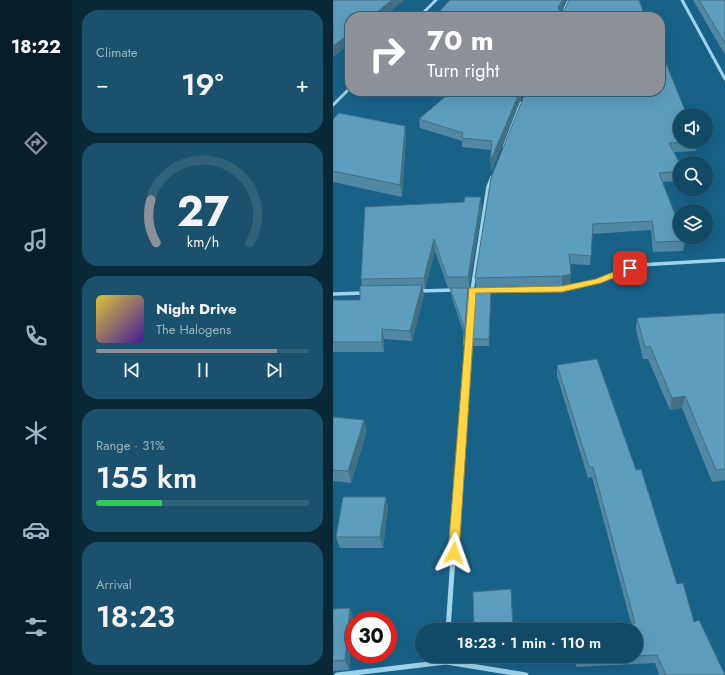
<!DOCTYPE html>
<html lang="en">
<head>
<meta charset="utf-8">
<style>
	body { margin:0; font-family:Jost,sans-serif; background:#1b516c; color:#f1f3f6; height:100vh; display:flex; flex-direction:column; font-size:15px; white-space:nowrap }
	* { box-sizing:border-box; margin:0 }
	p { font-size:13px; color:#9cb3bf }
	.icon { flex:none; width:22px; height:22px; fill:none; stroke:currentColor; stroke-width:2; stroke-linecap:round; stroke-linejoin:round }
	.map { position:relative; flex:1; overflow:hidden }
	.side { display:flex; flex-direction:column; gap:10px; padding:10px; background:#0a2938; width:261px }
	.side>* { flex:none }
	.banner { position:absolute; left:12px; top:12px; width:320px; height:84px; border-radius:16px; box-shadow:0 4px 16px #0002,0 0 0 1px #31627a; background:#8c9099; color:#fff; overflow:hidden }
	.buttons { position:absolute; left:340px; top:108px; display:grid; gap:8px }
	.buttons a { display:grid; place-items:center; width:40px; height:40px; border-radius:50%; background:#124a66; box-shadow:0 4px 16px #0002,0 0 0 1px #31627a; font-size:20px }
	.speed { position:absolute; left:12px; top:611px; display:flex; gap:8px; font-size:20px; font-weight:700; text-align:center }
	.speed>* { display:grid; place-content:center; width:52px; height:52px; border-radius:50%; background:#124a66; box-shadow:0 4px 16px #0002,0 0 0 1px #31627a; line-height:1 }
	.speed .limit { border:6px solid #d22; background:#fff; color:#111 }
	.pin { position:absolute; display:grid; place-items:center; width:34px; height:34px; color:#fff; margin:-17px; border-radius:8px; box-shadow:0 2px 6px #0006 }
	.me { position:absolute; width:44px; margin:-22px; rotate:4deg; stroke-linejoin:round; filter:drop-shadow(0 0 3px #0008) }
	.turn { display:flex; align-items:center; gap:14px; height:84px; padding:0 16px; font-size:18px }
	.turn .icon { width:52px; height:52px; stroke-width:2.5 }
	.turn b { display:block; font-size:28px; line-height:34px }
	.big { font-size:30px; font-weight:600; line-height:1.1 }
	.side .widget { flex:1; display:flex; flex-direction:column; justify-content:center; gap:6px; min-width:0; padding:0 14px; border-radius:16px; background:#1b516c }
	.side .dial { align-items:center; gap:0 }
	.dial svg { height:104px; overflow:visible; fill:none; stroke:#31627a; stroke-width:7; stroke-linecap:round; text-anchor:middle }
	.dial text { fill:#f1f3f6; stroke:none }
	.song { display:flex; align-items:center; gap:12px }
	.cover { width:48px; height:48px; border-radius:6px; background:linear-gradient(135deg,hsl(50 70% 55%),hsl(260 70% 35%)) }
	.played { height:4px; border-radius:2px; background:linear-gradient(90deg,#8c9099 85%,#31627a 85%) }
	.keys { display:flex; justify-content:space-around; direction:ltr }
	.heat { display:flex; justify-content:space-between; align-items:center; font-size:22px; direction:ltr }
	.charge { height:6px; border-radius:3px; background:linear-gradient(90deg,#34c759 31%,#31627a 0) }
	.trip { position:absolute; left:82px; top:623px; width:228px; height:40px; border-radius:20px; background:#124a66; box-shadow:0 4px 16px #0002,0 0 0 1px #31627a; font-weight:600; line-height:40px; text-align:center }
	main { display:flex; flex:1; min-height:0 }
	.tab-bar { display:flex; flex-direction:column; width:72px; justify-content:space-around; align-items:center; background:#071e29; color:#9cb3bf }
	.tab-bar .icon { width:28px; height:28px }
	.tab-bar .selected { color:#8c9099 }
	.tab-bar b { font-size:18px; color:#f1f3f6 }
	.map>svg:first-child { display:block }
</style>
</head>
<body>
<main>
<nav class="tab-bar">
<b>18:22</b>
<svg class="icon selected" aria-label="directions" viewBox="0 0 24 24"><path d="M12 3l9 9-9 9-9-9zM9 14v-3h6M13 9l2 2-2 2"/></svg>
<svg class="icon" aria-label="music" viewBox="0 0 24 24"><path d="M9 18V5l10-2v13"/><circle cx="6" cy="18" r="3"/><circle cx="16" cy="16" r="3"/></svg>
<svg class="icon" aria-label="phone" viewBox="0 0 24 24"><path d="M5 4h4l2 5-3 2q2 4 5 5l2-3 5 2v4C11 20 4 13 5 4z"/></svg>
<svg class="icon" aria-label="climate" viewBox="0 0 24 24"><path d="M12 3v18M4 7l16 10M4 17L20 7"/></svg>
<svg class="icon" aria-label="car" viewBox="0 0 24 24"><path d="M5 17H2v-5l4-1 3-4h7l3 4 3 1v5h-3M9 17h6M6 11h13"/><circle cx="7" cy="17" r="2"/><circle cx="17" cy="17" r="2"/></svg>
<svg class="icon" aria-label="filters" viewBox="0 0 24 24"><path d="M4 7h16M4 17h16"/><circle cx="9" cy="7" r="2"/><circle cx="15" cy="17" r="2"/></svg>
</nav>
<section class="side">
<div class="widget"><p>Climate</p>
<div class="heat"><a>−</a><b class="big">19°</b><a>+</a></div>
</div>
<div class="widget dial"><svg viewBox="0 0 100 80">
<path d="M14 69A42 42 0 1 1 86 69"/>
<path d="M14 69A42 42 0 0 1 10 36" stroke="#8c9099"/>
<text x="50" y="56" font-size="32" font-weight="700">27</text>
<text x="50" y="72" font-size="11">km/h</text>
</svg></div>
<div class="widget">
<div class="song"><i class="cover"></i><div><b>Night Drive</b><p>The Halogens</p></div></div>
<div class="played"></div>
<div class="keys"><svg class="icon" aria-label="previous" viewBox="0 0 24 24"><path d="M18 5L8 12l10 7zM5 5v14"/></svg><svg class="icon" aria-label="pause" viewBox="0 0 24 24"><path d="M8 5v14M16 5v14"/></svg><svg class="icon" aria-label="next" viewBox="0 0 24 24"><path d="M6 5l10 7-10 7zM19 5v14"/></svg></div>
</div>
<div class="widget"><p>Range · 31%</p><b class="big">155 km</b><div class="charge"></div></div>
<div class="widget"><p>Arrival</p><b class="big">18:23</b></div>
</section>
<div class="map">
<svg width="392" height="675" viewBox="0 0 392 675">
	<rect width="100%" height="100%" fill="#186288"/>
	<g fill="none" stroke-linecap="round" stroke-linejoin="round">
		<path stroke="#9fd4ed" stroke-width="3" d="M349 0 392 79
			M86 17 103 0
			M228 17 235 2 239 0
			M0 105 17 88
			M171 147 188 103"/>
		<path stroke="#9fd4ed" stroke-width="3.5" d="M154 290 229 289 265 281 306 265 392 260
			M86 291 122 290
			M0 294 32 293
			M132 385 139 290 155 187 159 177"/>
		<path stroke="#9fd4ed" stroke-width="5" d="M115 630 132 384
			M113 656V662
			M4 675 113 662 193 675"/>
	</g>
	<path fill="#5188a3" d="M360 0H392V55Z
		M119 91H191L158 172V150L129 147V141L87 128 86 119Z
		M193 91 364 142 363 151 341 152 347 164V181L330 182 352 241 350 251 320 252 318 230 259 234 257 265 237 264 238 274 237 284 229 286 158 287 156 346H138V339L143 287 142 278Z
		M0 119 72 126 73 137 69 197 0 182Z
		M149 208 136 288H135V294L132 346H130V331L118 295 117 288H115L102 251 92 289H90L91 295 79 341 51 339V352H0V300H27L29 286 28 279Z
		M392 313V480L379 482 349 408 337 410 315 359H310L303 330 304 318Z
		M224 365 344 584 361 622 392 675H326L322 663 243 667 242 656H303V630H240L241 625 298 623 259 477 255 478 224 376Z
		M0 417 34 431 18 483 0 481Z
		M53 497 55 508 50 548H7L3 537Z
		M17 608 20 617 16 670 0 671V609Z"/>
	<path fill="#426f84" d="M59 0H71L51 17H38Z
		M229 0H233L225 16V8Z
		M17 34V44L0 57V46Z
		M187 91H191L158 172 157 162Z
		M72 126 73 137 69 197 67 185Z
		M148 197 149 208 136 288 135 277Z
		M101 239 102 251 92 289 91 278Z
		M238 274 237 284 229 286V276Z
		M89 285 91 295 79 341 77 331Z
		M158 287V294L156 346V339Z
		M135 288V294L132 346 131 339Z
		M49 329 51 339V352L49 342Z
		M352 396 349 408 337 410 339 398Z
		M31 420 34 431 18 483 15 471Z
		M53 497 55 508 50 548 47 537Z
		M17 608 20 617 16 670 12 660Z"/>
	<path fill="#5e9ebd" stroke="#426f84" d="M0 0H59L38 17H17V34L0 46Z
		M117 0H229L225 8 227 11 231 10 236 0H306L312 17H101Z
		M366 0H392V43Z
		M327 52 330 56 354 115H347V141H364V142L336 143 347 164V171L326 173 347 228V237H351L352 241 322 242 319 221 260 224 258 256 236 254 238 274 229 276 142 278 158 178 193 91H327Z
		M119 91H187L157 162 159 141 129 138 130 133 86 119Z
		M6 113 72 126 67 185 0 171V119Z
		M132 197H148L135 277H114L101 239 91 278 28 279 32 207 131 202Z
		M89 285 77 331 49 329V342H0V300H27V286Z
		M158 287 156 339H138L141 288Z
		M117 288H135L131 339H130L131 327Z
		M392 313V469L383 470 352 396 339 398 317 346 312 347 304 318Z
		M264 359 303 470 308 469 344 584 350 583 361 622 366 620 392 675H333L324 655 303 656V630H241V625L302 623 260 467H256L224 365Z
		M0 417 31 420 15 471 0 470Z
		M10 497H53L47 537H3Z
		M178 589 180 630H141L140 592Z
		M17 608 12 660 0 661V609Z
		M243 656H300L244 659Z"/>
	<path fill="#ffd54a" stroke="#a68a30" d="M297 265 300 266 301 268 300 270 268 283 229 292 143 293 126 553 125 556 121 558 117 556 115 553 136 288 229 286 263 279Z"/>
</svg>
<div class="buttons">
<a><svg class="icon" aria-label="sound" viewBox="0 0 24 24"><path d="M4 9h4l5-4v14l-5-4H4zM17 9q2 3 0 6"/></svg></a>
<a><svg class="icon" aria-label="search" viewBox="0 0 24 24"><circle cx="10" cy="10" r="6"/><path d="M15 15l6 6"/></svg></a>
<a><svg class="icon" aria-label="layers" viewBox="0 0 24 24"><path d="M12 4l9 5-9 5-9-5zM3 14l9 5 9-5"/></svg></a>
</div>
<div class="speed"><div class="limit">30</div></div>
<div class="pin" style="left:297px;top:268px;background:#d93025"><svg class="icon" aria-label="arrive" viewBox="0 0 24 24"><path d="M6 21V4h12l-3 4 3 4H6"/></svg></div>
<svg class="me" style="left:121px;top:553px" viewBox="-20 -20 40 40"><path d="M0-17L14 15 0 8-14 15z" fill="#ffd54a" stroke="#fff" stroke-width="4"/></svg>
<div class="trip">18:23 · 1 min · 110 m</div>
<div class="banner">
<div class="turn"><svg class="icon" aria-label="right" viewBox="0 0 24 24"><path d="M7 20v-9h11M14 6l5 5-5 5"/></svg><div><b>70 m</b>Turn right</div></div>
</div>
</div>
</main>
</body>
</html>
